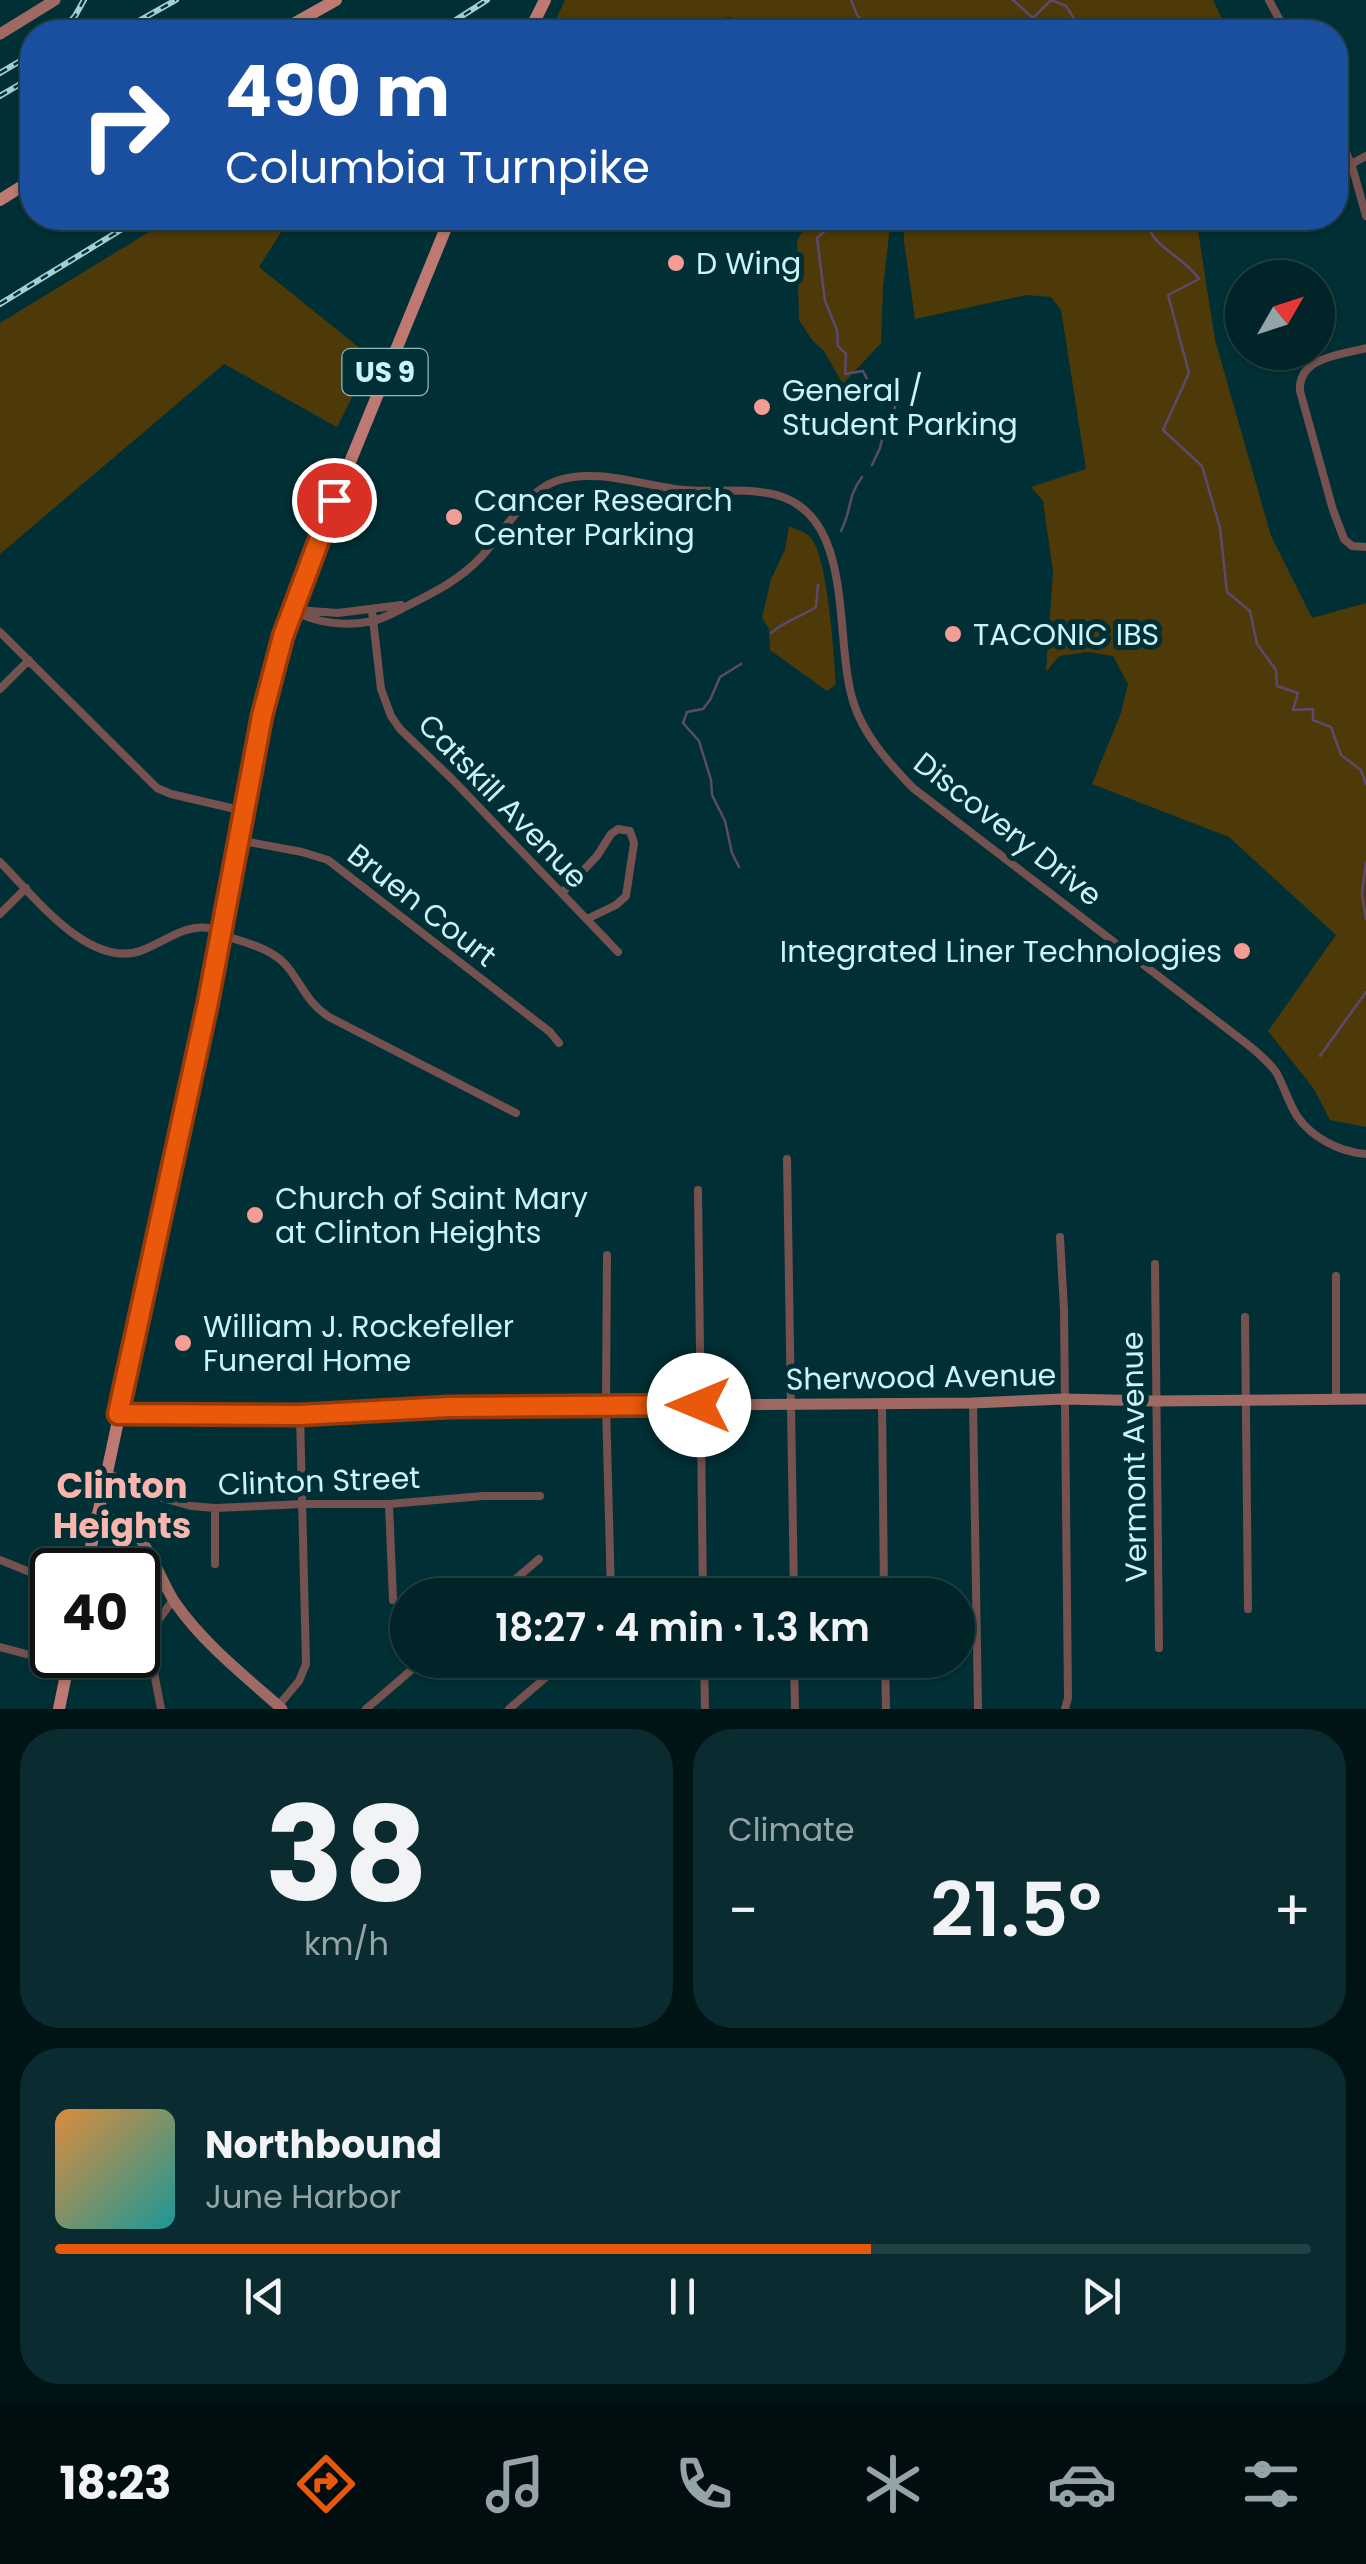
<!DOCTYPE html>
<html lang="en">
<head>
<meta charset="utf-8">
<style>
	body { margin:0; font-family:Poppins,sans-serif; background:#0a2c30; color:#f1f3f6; height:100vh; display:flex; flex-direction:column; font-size:38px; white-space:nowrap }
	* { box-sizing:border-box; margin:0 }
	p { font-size:32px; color:#95a4a8 }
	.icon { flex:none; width:55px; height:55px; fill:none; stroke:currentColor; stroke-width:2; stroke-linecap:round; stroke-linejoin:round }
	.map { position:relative; height:1709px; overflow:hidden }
	.sheet { display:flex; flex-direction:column; gap:20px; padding:20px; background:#001416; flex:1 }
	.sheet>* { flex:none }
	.banner { position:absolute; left:20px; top:20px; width:1328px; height:210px; border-radius:40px; box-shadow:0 2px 8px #0004,0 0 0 2px #224145; background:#1a4fa0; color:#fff; overflow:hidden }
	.needle { width:65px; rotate:51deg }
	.controls { position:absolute; left:1225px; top:260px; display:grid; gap:20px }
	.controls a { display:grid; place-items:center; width:110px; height:110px; border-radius:50%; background:#002428; box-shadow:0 2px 8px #0004,0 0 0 2px #224145; font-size:50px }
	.speed { position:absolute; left:30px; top:1548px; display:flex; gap:20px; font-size:50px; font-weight:700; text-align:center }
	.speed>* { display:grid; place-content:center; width:130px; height:130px; border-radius:50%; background:#002428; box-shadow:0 2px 8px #0004,0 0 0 2px #224145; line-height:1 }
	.speed .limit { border:5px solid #111; border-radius:15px; background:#fff; color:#111 }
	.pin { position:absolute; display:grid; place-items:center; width:85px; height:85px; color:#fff; margin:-42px; border:5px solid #fff; border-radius:50%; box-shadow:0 2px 10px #0007 }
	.me { position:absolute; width:110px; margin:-55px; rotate:270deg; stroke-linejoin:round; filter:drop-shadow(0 0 8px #0008) }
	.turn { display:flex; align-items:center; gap:35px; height:210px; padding:0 40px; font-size:45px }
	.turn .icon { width:130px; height:130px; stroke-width:2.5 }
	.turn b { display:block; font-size:70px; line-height:85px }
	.big { font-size:75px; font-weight:600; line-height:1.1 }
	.sheet .card { flex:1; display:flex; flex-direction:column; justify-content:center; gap:15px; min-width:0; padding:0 35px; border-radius:40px; background:#0a2c30 }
	.sheet .dial { align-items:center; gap:0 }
	.dial b { font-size:130px; line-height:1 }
	.song { display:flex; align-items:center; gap:30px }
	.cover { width:120px; height:120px; border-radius:15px; background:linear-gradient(135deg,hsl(30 70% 55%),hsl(180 70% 35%)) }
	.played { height:10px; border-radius:5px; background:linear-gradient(90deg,#ea580c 65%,#224145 65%) }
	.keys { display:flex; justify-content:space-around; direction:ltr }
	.heat { display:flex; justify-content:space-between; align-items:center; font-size:55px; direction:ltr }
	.sheet .tiles { flex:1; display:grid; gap:20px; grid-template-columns:1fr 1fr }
	.card:last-child { grid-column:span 2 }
	.trip { position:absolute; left:390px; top:1578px; width:585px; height:100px; border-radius:50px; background:#002428; box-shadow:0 2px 8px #0004,0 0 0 2px #224145; font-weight:600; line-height:100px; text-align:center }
	.tabs { display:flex; height:160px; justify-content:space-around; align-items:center; background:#000e10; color:#95a4a8 }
	.tabs .icon { width:70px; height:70px }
	.tabs .on { color:#ea580c }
	.tabs b { font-size:45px; color:#f1f3f6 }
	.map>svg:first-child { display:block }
</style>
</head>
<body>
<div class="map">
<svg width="1366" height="1709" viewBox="0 0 1366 1709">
	<rect width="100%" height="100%" fill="#003035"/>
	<path fill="#4d3a08" d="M565 0H1213L1228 32H737L733 17C719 17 712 23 699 28 690 30 681 30 673 32H550Z
		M172 218H290L259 267 372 358 337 427 224 364 0 554V323Z
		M810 218H891L883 288 881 343 843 384 824 351 812 340 799 320 797 241Z
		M904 218H1196L1215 340 1271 536 1312 618 1366 603V1127L1330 1120 1314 1089 1268 1031 1336 935 1229 837 1092 784 1121 713 1128 684 1113 656 1088 652 1059 656 1046 672 1053 572 1043 501 1031 487 1086 469 1061 310 1051 297 1026 295 915 319 904 241Z
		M789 526C795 529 806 532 810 537 828 554 834 657 836 684L827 691 770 650 769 629 762 618 771 579 785 550Z"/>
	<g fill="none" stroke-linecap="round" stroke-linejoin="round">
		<path stroke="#5d496d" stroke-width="2.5" d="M851 0 857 15 867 26 868 32
			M1013 0 1033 18 1051 0
			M1051 0 1066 6 1083 32
			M840 218 817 238 825 301 837 330 838 346 846 354 845 374 863 371 869 383 891 388 898 397 894 410 886 422 880 448 872 465
			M848 218 857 224 859 218
			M1146 218C1150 248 1182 254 1199 279L1168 295 1189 373 1163 430 1202 466 1220 528 1227 592 1250 611 1257 644 1276 670 1277 686 1298 693 1293 710 1313 709V720L1331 727 1341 755 1361 770 1366 784
			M841 531C852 510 847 497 862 477
			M771 633C784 621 801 617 816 607L818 585
			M1366 862 1362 894 1366 919
			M739 867 732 853 725 821 712 795 711 780 699 741 683 723 687 712 703 709 710 700 720 677 741 664
			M1320 1056 1366 992"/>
		<path stroke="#75524f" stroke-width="8" d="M1269 0 1286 32
			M1335 128 1352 166 1366 216
			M1335 173 1366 156
			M1227 221 1235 218
			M1366 348C1340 355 1298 357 1300 391L1333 510 1344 539 1352 546 1366 547
			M292 610C316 623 345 627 373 621 385 618 397 611 407 606 435 592 461 579 482 556 505 531 524 493 556 481 597 467 642 486 684 490 709 492 734 489 760 492 859 501 832 633 853 701 863 735 889 763 913 788L1247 1044C1257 1052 1268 1061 1276 1072 1284 1086 1288 1102 1297 1116 1312 1138 1340 1152 1366 1154
			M296 610 338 613 401 605
			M372 611 381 689 391 716 400 729 453 780 618 952
			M0 632 157 788 171 794 244 811
			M0 689 29 660
			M238 840 302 852 328 860 550 1032 559 1043
			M0 862C34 896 90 971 143 950 164 942 185 924 209 928 220 930 212 931 222 935 246 943 274 948 290 970 304 989 308 1003 329 1017L516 1113
			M562 893 597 856 611 834 618 829 630 831 634 843 626 896 616 905 587 919
			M0 914 26 888
			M787 1159 794 1595
			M698 1190 703 1595
			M1060 1237 1064 1310 1068 1698 1065 1709
			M607 1255 606 1405 611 1595
			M1155 1264 1159 1648
			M1336 1276V1399
			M1245 1317 1248 1609
			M882 1402 884 1595
			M973 1403 978 1709
			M105 1472 159 1497 191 1506 215 1508 303 1504H389L483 1496H540
			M389 1504 393 1600
			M215 1508V1564
			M0 1560 52 1581
			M497 1595 539 1559
			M0 1647 68 1665
			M704 1660 705 1709
			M794 1660 795 1709
			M885 1660 886 1709
			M278 1706 299 1681 306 1664 300 1415
			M161 1709 147 1636 173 1600
			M366 1709 423 1660
			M509 1709 566 1660"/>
		<path stroke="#9f6964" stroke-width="11" d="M0 34 55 0
			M118 1415H300L449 1407 973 1403 1064 1399 1155 1401 1366 1399
			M96 1516C109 1518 122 1521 132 1530 150 1545 162 1584 176 1604 205 1645 245 1676 282 1709"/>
		<path stroke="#bf7973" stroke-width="12" d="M279 32 336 0
			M529 32 545 0
			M0 200 32 180
			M86 1570 208 1002 250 773 276 661 316 545 450 218
			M59 1709 70 1655"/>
		<defs>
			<path id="rail" d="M61 32 75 16 84 0
				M119 32 176 0
				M437 32 487 0
				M0 73 32 54
				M0 96 32 77
				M0 304 140 218"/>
		</defs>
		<use href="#rail" stroke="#a5cfd3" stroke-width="6"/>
		<use href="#rail" stroke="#003035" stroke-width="2.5" stroke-dasharray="8" stroke-linecap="butt"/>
	</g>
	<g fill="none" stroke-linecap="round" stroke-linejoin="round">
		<defs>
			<path id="route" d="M334 500 283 636 262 716 208 1002 118 1414 300 1415 449 1407 699 1405"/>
		</defs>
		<use href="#route" stroke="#983908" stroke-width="25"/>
		<use href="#route" stroke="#ea580c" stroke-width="18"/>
	</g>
	<g fill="#f59c94" stroke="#003035" stroke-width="4">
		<circle cx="676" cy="263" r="10"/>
		<circle cx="762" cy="407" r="10"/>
		<circle cx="454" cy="517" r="10"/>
		<circle cx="953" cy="634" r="10"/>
		<circle cx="1242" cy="951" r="10"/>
		<circle cx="255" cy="1215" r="10"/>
		<circle cx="183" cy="1343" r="10"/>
	</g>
	<g text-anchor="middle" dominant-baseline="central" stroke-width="10" stroke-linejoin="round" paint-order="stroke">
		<rect fill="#003035" stroke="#8eb9be" stroke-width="2.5" x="342.5" y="349" width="85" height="46" rx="8"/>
		<g font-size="28" font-weight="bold" fill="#cbf4f8">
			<text x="385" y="372">US 9</text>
		</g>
		<g font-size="30" fill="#cbf4f8" stroke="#003035" text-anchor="start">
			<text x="696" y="263">D Wing</text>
			<text x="782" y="390">General /<tspan x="782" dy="34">Student Parking</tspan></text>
			<text x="474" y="500">Cancer Research<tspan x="474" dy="34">Center Parking</tspan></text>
			<text x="973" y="634">TACONIC IBS</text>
			<text x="1222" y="951" text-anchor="end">Integrated Liner Technologies</text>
			<text x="275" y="1198">Church of Saint Mary<tspan x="275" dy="34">at Clinton Heights</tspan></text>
			<text x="203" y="1326">William J. Rockefeller<tspan x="203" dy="34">Funeral Home</tspan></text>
		</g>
		<g font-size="30" fill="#cbf4f8" stroke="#003035">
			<text transform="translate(503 801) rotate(46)">Catskill Avenue</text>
			<text transform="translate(1008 829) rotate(38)">Discovery Drive</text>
			<text transform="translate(422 905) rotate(38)">Bruen Court</text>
			<text transform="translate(921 1377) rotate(-1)">Sherwood Avenue</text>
			<text transform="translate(1134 1457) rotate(-91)">Vermont Avenue</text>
			<text transform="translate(319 1481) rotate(-2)">Clinton Street</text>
		</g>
		<g font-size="35" font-weight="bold" fill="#f9b5ae" stroke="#003035">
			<text x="122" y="1485">Clinton<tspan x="122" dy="40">Heights</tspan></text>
		</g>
	</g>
</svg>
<div class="controls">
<a><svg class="needle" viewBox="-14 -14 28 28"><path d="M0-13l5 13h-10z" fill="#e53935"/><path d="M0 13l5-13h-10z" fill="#95a4a8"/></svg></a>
</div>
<div class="speed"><div class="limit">40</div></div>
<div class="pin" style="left:334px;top:500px;background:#d93025"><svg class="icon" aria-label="arrive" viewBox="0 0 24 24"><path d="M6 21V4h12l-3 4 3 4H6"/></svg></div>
<svg class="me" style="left:699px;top:1405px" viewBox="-20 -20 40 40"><circle r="19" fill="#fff"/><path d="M0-13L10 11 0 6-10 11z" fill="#ea580c"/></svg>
<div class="trip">18:27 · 4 min · 1.3 km</div>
<div class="banner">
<div class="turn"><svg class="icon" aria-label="right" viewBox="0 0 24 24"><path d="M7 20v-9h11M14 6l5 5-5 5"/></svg><div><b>490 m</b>Columbia Turnpike</div></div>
</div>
</div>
<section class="sheet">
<div class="tiles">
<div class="card dial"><b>38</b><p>km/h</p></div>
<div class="card"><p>Climate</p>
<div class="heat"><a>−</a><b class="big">21.5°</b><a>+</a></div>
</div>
<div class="card">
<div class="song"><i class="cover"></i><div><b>Northbound</b><p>June Harbor</p></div></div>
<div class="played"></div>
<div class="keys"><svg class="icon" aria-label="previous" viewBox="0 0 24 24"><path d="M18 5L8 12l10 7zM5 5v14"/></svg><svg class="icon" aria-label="pause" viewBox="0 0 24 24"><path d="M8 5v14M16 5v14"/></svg><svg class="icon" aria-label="next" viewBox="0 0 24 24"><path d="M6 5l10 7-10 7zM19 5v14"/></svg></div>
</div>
</div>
</section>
<nav class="tabs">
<b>18:23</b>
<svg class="icon on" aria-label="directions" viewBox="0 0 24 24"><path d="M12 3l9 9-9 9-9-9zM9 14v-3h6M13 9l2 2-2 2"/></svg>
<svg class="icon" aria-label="music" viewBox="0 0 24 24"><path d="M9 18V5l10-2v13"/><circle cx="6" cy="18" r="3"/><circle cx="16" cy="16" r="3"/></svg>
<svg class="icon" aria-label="phone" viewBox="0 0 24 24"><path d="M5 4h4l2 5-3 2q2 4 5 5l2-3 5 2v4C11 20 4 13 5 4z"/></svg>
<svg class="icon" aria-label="climate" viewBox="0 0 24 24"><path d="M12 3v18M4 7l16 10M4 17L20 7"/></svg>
<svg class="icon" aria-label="car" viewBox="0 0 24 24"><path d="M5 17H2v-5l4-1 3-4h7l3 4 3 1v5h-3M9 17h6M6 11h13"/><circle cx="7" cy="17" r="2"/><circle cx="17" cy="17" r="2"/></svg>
<svg class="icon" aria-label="filters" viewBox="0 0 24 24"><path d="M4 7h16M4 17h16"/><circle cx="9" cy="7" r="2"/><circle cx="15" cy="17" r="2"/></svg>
</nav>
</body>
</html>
